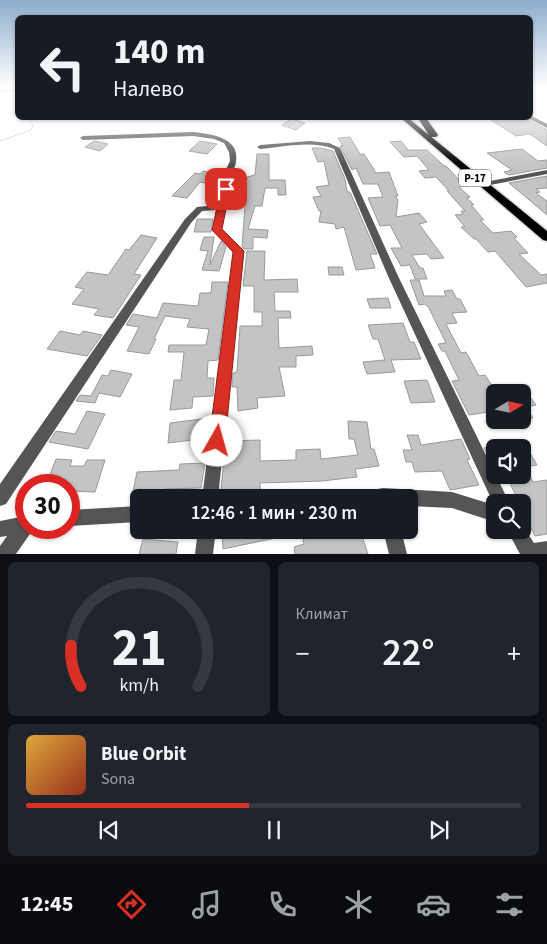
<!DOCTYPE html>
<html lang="ru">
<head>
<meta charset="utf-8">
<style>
	body { margin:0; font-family:"Source Sans 3",sans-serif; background:#20242c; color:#f1f3f6; height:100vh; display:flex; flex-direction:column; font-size:19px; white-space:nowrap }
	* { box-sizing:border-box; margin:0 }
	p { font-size:16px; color:#9ea1a6 }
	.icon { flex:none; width:28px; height:28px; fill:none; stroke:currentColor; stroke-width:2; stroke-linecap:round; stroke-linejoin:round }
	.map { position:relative; height:554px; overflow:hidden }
	.sheet { display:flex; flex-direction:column; gap:8px; padding:8px; background:#0d0f14; flex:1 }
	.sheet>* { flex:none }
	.hud { position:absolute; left:15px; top:15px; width:518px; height:105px; border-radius:8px; box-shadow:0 1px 4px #0004; background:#171b24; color:#f1f3f6; overflow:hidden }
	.needle { width:32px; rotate:80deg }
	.buttons { position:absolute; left:486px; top:384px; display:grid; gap:10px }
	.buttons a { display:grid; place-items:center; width:45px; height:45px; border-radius:8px; background:#171b24; box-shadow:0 1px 4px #0004; font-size:25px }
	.speed { position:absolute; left:15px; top:474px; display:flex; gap:10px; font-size:25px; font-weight:700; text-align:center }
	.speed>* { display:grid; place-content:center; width:65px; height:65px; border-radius:50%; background:#171b24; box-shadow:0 1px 4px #0004; line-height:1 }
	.speed .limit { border:8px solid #d22; background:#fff; color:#111 }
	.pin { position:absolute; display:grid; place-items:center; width:42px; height:42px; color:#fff; margin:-21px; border-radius:10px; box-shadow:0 2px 8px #0006 }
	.me { position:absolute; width:55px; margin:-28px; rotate:7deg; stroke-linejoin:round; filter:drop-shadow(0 0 4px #0008) }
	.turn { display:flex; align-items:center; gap:18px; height:105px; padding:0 15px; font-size:22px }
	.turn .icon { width:65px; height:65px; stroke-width:2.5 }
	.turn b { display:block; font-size:35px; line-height:42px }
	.big { font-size:38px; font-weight:600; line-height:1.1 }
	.sheet .card { flex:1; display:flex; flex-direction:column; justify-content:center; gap:8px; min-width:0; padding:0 18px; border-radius:8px; background:#20242c }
	.sheet .dial { align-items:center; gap:0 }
	.dial svg { height:130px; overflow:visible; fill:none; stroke:#363941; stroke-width:7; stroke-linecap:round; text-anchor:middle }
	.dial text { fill:#f1f3f6; stroke:none }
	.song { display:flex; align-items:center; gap:15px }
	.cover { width:60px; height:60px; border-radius:8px; background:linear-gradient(135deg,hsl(40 70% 55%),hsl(10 70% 35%)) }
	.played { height:5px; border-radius:2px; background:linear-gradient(90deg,#d93025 45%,#363941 45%) }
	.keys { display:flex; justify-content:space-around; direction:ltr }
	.heat { display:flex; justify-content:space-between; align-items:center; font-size:28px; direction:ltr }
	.sheet .tiles { flex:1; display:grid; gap:8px; grid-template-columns:1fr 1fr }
	.card:last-child { grid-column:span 2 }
	.trip { position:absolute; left:130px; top:489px; width:288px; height:50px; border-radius:8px; background:#171b24; box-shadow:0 1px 4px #0004; font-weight:600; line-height:50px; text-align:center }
	.menu { display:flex; height:80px; justify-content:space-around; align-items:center; background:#090b0e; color:#9ea1a6 }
	.menu .icon { width:35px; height:35px }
	.menu .on { color:#d93025 }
	.menu b { font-size:22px; color:#f1f3f6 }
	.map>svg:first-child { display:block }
</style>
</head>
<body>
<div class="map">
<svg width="547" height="554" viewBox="0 0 547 554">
	<rect width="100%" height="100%" fill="#fff"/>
	<path fill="#c4c4c4" stroke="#999" d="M516 118H526L547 130V146L530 134 516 136 491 120Z
		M291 119 305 123 296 130 282 125Z
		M350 137 360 154H364L376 173 389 172 398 196H395L398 200 396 217 419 213 427 222 419 224 444 258 431 259 427 254 412 255 420 268H423L427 279H415L410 265 401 266 391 248H402L390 225 380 226 368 198 383 197 378 184H363L356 168 352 170 340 146H343L338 138Z
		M94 141H95L108 144 100 151 85 147Z
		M200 141 217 144 207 154 189 151Z
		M401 141 408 150H427L444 166H446L465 186 459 187 470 197 467 198 474 205H471L484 220H480L493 233 511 231 517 237 514 238 528 253 519 254 541 275 547 274V283L526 287 495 251 488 252 476 239H474L461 227H465L455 215 463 214 461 211H465L447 191H449L436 177 425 178 419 171 429 170 417 156 404 157 390 142Z
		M312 148H321L333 151 345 179 347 192H350L377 254H370L375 268 356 270 344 227 336 229 335 224 319 222 321 211H319L313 197 321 196 316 187 329 185 324 161 318 162Z
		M522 149 538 161 547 160V168L509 175 504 172 512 170 487 153Z
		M257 154H269V180H285L286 195H278V188H265L262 206H255L248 229 268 230 267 238 253 237V249H244L242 247 245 206 233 204 238 191H233L235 183 246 184 247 177 255 175Z
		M203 171 221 175 216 181 209 180 205 183 200 182 187 198 172 196 195 173 200 174Z
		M547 176V188L536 189 540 192 536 193 547 201V215L509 183Z
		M197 219H213L211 232H194Z
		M141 235 157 238 134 274 141 275 113 318 94 315 99 309 72 304 84 289 75 287 87 272 108 275 126 249 129 250Z
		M204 237H214L210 265 221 241 226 247 219 271 202 270 208 251 200 250Z
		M247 251H265L264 280 297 279 298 292H274L275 311H290L291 318H278L279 348 312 346 313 355 296 356V367H279L285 396 257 398 258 408 238 411 237 387H232V379L233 373 237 372 240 326H262V312H254V286H243Z
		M328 267H342L344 275H329Z
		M410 280H419L424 296H446L444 291 452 290 457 299H460L467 312 452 313 457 323 446 324 461 353 466 352 479 376 485 375 495 390V411L469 415 452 381 459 380 445 351H442L438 344 446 343 429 308 425 304 419 305Z
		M212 282H228L218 360 208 361 207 378H214L213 396 193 397 192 408 170 410 174 380H181L184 352H168L169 345H206L209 329 187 327 190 319 165 316 154 339H156L149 354 127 351 139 327 126 325 133 314 157 318 163 303 198 306 200 293H211Z
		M388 298 391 308H370L367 299Z
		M403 323 410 342H414L421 359 391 360 395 372 367 374 363 362 385 360 378 339H373L368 325Z
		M60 331 80 335 83 331 102 335 87 356 47 349Z
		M111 370 132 374 120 397 99 393 95 403 76 401 80 395 91 396 102 375 108 376Z
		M427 380 435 402 411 403 404 381Z
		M522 386 536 405 526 407 533 418 522 420Z
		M87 411 105 414 88 449 49 442 56 431 75 434Z
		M210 418 208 438 168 443 170 423Z
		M348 421 367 422 371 449H374L379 466 355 469 357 477 322 481 260 483 261 498H220L224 460H227V441L260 440V461L296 460V450L320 449 321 459 358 455 354 439H349Z
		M407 435H418L421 445 461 439 470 459 467 460 479 485 450 490 442 471 415 472 412 462H406L403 450H412Z
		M522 439 537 465 525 467 533 482 547 480V534L535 536 522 510V502H519L506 475H522Z
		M495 446V469L484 448Z
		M56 459 72 460 70 466H84L87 460H105L95 492 69 491V485H46Z
		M205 463 201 488 165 489 164 496 132 497 137 472 179 470 180 464Z
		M230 530H275L276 538 223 549 222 532Z
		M301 530H314V533L324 530 325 532 332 530H360L368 554H295L294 547 304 544Z
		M143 539 178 542 176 554H139Z"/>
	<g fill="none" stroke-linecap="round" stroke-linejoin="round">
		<defs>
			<path id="primary" d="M401 118H408L547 231V241L543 240Z"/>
			<path id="highway" d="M418 118H426L438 135 436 137H430Z"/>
		</defs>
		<use href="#primary" stroke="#dbdbdb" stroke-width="3"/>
		<use href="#highway" stroke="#dbdbdb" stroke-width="3"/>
		<path stroke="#777" stroke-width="1" stroke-dasharray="0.5 1" stroke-linecap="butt" d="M10 96 18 99
			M52 118 61 120
			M0 141 31 130 33 125 29 118"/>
		<path fill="#555" fill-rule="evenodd" d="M16 87 18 90 0 93V91Z
			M530 115 547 124V128L528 118Z
			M193 132C210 134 240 137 236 161 236 167 231 173 229 179 225 196 224 212 221 229L244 251 218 498H202L234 252 213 230 216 210 202 211 191 223 6 504 0 506V484L185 219 197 207 217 205 222 178 230 161 229 152 224 143 214 139 193 136 83 140 80 138 83 136Z
			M310 141 329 143 340 148 398 276 509 502H495V522L452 508 409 506V498H360L362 492 383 488 452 492 494 505 388 276 334 149C311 140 284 147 260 149L257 147 260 145Z
			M547 170V174L490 185 486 183 490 181Z
			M139 506V522L69 526V510Z
			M26 516V528H33L32 531 16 554H0V546L7 536 0 537V521Z
			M522 525 534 543 547 541V554H520L507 530H522Z
			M198 530H216L213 554H195Z
			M383 530H401L407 554H389Z"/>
		<use href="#primary" fill="#000" fill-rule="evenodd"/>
		<use href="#highway" fill="#000" fill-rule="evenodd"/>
	</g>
	<linearGradient id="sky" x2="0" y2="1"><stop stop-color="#8cadcc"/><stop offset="0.53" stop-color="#fff"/><stop offset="1" stop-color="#fff" stop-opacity="0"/></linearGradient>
	<rect width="547" height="165" fill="url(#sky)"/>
	<path fill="#d93025" stroke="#8d1f18" d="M226 186 230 189 222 229 244 251 225 441 223 446 217 449 211 446 209 441 233 252 212 230 221 189Z"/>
	<g text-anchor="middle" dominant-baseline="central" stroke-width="4.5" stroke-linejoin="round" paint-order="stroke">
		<rect fill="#fff" stroke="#4c4c4c" stroke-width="1" x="459" y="169.5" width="32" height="17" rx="4"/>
		<g font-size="11" font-weight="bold" fill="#000">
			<text x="475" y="178">P-17</text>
		</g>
	</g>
</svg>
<div class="buttons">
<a><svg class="needle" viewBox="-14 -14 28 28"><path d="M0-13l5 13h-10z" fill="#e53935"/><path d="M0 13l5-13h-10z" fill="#9ea1a6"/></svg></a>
<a><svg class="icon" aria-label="sound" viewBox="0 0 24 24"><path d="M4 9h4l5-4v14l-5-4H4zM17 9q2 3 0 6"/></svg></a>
<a><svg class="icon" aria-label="search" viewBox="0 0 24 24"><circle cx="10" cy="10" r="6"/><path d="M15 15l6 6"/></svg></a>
</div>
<div class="speed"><div class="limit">30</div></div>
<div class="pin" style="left:226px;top:189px;background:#d93025"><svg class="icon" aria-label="arrive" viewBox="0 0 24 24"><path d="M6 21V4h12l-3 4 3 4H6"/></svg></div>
<svg class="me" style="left:217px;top:441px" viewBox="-20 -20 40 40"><circle r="19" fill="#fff"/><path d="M0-13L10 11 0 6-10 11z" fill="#d93025"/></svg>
<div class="trip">12:46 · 1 мин · 230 m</div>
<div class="hud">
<div class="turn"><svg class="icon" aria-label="left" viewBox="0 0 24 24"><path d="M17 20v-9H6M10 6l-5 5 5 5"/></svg><div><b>140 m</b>Налево</div></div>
</div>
</div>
<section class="sheet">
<div class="tiles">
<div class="card dial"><svg viewBox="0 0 100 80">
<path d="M14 69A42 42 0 1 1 86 69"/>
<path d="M14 69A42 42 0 0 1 8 44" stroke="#d93025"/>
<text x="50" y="56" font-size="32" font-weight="700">21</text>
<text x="50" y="72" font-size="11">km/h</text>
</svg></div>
<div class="card"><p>Климат</p>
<div class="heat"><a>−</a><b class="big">22°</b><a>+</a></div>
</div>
<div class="card">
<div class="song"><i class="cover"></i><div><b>Blue Orbit</b><p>Sona</p></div></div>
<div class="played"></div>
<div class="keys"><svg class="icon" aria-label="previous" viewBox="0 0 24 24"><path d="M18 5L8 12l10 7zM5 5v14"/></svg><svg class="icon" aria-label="pause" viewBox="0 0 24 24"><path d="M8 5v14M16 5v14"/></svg><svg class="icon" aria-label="next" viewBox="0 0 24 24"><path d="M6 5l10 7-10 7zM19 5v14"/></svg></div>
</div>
</div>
</section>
<nav class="menu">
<b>12:45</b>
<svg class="icon on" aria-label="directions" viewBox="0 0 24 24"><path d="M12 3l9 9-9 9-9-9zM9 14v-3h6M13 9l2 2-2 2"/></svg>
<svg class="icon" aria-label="music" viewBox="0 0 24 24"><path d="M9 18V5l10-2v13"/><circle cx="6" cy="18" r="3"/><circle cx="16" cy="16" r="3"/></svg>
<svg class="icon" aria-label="phone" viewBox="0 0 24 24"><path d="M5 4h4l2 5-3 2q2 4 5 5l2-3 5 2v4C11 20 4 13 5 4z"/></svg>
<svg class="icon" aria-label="climate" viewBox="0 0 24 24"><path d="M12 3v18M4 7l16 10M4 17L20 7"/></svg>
<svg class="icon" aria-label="car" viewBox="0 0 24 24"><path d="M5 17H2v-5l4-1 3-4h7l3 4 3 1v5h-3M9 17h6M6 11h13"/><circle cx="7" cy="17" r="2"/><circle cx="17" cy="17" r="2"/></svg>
<svg class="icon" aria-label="filters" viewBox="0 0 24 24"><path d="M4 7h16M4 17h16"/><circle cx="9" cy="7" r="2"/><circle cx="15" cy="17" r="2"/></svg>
</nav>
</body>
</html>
